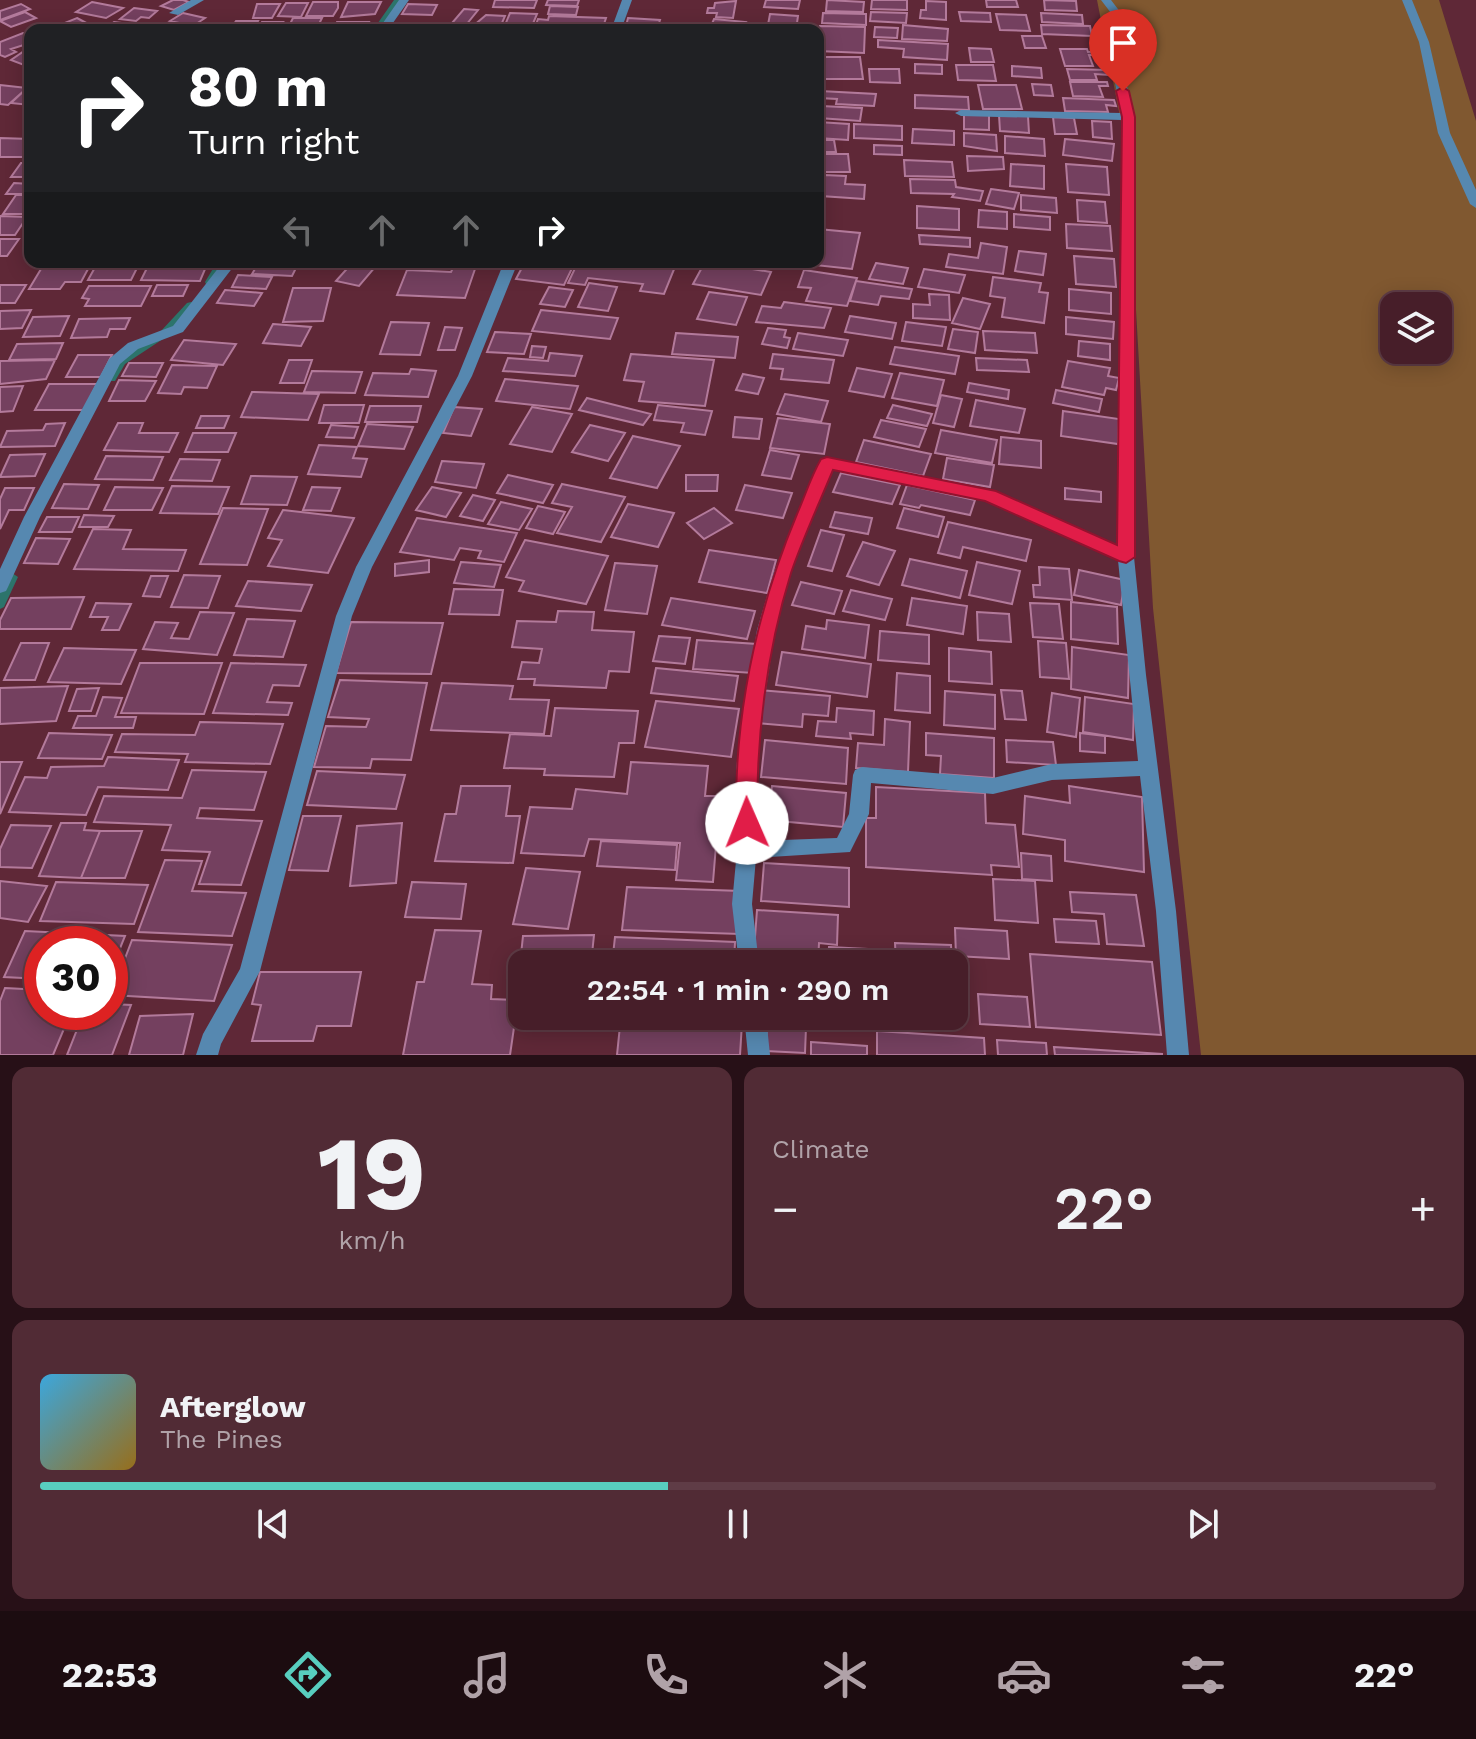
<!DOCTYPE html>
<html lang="en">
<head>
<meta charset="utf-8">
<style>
	body { margin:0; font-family:"Work Sans",sans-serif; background:#512b35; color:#f1f3f6; height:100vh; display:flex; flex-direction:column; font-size:30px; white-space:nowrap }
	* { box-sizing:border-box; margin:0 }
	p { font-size:26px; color:#b0a2a8 }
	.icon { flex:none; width:44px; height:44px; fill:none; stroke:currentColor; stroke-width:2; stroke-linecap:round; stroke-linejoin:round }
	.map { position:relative; height:1055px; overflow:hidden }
	.details { display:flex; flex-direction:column; gap:12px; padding:12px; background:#271017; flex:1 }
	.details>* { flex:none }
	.hud { position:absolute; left:24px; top:24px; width:800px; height:244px; border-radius:16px; box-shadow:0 4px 20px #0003,0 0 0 2px #5f3c46; background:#202124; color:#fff; overflow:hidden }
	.controls { position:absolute; left:1380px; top:292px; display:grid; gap:16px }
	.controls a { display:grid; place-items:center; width:72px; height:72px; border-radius:16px; background:#471e29; box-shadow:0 4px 20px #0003,0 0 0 2px #5f3c46; font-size:40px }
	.speed { position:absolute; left:24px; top:926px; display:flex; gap:16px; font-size:40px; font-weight:700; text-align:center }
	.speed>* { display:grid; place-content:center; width:104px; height:104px; border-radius:50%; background:#471e29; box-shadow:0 4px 20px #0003,0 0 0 2px #5f3c46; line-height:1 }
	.speed .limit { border:12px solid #d22; background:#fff; color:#111 }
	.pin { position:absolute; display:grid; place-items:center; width:68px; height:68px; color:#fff; margin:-82px -34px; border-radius:50% 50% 50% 0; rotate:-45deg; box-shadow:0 0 8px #0007 }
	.pin .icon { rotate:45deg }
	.me { position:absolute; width:88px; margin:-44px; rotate:359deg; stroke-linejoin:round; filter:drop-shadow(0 0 6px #0008) }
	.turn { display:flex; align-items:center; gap:28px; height:168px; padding:0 32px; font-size:36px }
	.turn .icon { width:104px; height:104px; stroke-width:2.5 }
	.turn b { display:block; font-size:56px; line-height:68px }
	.lanes { display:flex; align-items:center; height:76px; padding:0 32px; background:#0003; justify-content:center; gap:40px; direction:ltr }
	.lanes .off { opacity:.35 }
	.big { font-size:60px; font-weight:600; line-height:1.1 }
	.details .widget { flex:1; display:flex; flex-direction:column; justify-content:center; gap:12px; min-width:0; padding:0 28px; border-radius:16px; background:#512b35 }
	.details .dial { align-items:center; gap:0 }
	.dial b { font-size:104px; line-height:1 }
	.song { display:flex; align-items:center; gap:24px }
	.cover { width:96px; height:96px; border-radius:12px; background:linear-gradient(135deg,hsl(200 70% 55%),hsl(40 70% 35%)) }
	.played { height:8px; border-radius:4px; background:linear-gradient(90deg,#58cebf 45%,#5f3c46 45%) }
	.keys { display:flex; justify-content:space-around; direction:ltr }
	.heat { display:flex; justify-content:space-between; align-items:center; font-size:44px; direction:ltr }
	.details .tiles { flex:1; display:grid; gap:12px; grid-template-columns:1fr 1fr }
	.widget:last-child { grid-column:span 2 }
	.trip { position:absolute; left:508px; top:950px; width:460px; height:80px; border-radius:16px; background:#471e29; box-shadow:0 4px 20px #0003,0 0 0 2px #5f3c46; font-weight:600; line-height:80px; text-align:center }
	.menu { display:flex; height:128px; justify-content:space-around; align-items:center; background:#1c0c10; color:#b0a2a8 }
	.menu .icon { width:56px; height:56px }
	.menu .current { color:#58cebf }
	.menu b { font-size:36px; color:#f1f3f6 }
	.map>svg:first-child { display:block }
</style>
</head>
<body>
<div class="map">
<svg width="1476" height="1055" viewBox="0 0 1476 1055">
	<rect width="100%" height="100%" fill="#5f2837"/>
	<path fill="#805830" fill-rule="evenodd" d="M1097 0H1439L1476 121V1055H1201L1153 608 1127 152ZM1394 306H1438V350H1394Z"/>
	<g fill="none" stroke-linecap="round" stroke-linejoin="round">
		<path fill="#2c746b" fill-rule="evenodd" d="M394 0H402L381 30H373Z
			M217 262H227L214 284H206L205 282Z
			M191 302 196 305 169 335 125 364 115 381H107L106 379 117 360 161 331 187 303Z
			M12 573 18 577 4 607 0 609V590L8 574Z"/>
	</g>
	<path fill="#74405f" stroke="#b37a9b" stroke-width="2" d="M173 0H183L189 2 174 10 161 6Z
		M495 0H537L534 8 493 7Z
		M548 0H579L577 6 546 5Z
		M766 0H800L798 9 764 7Z
		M827 0 864 2 863 12 826 11Z
		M872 0H907V10L871 9Z
		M986 0H1016L1018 7H987Z
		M1044 0 1076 1 1077 11 1045 10Z
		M736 1 733 18 716 17 717 13H707L708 8H714L715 3Z
		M926 1 946 2V20L920 18 921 10H926Z
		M92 2 123 8 106 18 76 12Z
		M313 2H338V8L333 16H306Z
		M348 2H381L375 14 341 17Z
		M286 3H308L301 17 278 16Z
		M21 4 30 9 0 20V11Z
		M257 4H280L272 18H253Z
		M408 4 437 5 432 15 402 14Z
		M550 6 578 7 576 15 548 14Z
		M134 8 157 11 149 18 141 17 136 21 120 19Z
		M464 9 478 10 466 25 452 23Z
		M25 12 36 18 11 27 0 21Z
		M871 12 907 13 906 23 870 21Z
		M959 12 990 13 991 22 961 21Z
		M183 13 205 18 193 26 170 21Z
		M510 13 537 14 532 26 505 25Z
		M823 13 866 14V25L822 23Z
		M1041 13 1082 15 1083 24 1042 22Z
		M770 14 798 16 796 30H767Z
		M996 14 1026 15 1030 31 1000 30Z
		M486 15 505 16 502 23H495L487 30 472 27Z
		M549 16 606 18 602 30H534L538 19 548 20Z
		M77 18 92 26 65 30 57 26Z
		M293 18H322L319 24 328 25 325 30 288 28Z
		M628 18 660 20 657 30H625Z
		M714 19 746 22 743 29 711 26Z
		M236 21H258L253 30H230Z
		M114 22 137 25 130 30H104Z
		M262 22H283L278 30H258Z
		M337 22H369L366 30H343L334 28Z
		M163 23 189 29 198 24 209 27 204 30H151Z
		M398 24 426 25 423 30H394Z
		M903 25 948 29 947 41 902 39Z
		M1041 25 1090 26 1092 36 1042 34Z
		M820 26 865 27 864 53 818 51Z
		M875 27 898 28 897 38 874 37Z
		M23 33 30 36V43L11 49 16 52 5 57 0 55V42Z
		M1022 36H1042L1046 48H1025Z
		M878 40 948 44 947 60 903 57 904 49 878 47Z
		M30 47V62L24 65 11 60Z
		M969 48 991 49 994 62H971Z
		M1060 49H1087L1088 52 1104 51 1105 55H1089L1093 66H1065Z
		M818 57H860L863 79H818Z
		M915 64 942 65V74L915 73Z
		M956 65H993L996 81 958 80Z
		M1012 66 1041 68 1042 78 1012 76Z
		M869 69H899L900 83 870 82Z
		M1067 69 1108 70 1109 75 1095 74 1097 80H1070Z
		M1070 82H1107L1108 86H1099L1103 97 1073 96Z
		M1032 84 1051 85 1053 96 1034 95Z
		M0 85 27 88 8 105 0 104Z
		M978 85H1016L1022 109H983Z
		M27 88 30 89V105L11 103Z
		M820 91 876 94 874 106 836 104 837 99 819 98Z
		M915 95 968 97 969 110 915 108Z
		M1063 98 1114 100 1116 106 1106 105 1108 112 1065 111Z
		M821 106 862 108 860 121 819 118Z
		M964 113 989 115V130L964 129Z
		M999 115 1028 116 1029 133 1000 131Z
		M1053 117 1074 118 1077 134H1055Z
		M1092 121 1111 122 1112 139 1093 137Z
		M818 122 849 124 848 140 818 138Z
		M854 124 902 126V140L854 138Z
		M913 129 954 131V145L912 143Z
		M964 133 996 135 997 151 964 146Z
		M1005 136 1044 139 1045 156 1005 153Z
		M0 138 30 139V157H0Z
		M1065 139 1114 144 1112 161 1063 155Z
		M818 140H834L836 152H818Z
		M874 145 902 146V155L874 154Z
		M818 154H848L850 172H818Z
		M967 156 1003 157 1004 169 968 171Z
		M904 160 952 162 954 177 905 176Z
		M21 163H30V177H11Z
		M1011 164 1044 166V189L1010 186Z
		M1066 164 1107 167 1109 195 1068 192Z
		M824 175 846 176 845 184 865 185 864 199 821 196Z
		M910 179 955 180 956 187 983 191 980 201 952 197 954 194 911 193Z
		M14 183 30 184V194H6Z
		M991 189 1019 193 1014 209 986 204Z
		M16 195H30V214H3Z
		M1021 195 1056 198 1057 213 1021 210Z
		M1077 200 1105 202 1107 223 1078 221Z
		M917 206 959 209V230L917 228Z
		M979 210 1007 212V229L978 227Z
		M1014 214 1050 217V230L1014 227Z
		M0 216 27 217 15 235H0Z
		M1066 224 1110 226 1112 251 1067 248Z
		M818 229 860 233 852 269 806 264 818 262Z
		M919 235 970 238V247L920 244Z
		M0 239H19L7 256H0Z
		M981 243 1007 247 1003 274 946 267 949 254 978 258Z
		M1019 251 1046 254 1043 275 1015 271Z
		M1074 256 1114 259 1116 287 1076 284Z
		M54 262H92L90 266H52Z
		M98 262H140L131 280H88Z
		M150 262H208L200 281 141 280Z
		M259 262H299L292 276 252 274Z
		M353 262 376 266 359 286 336 281Z
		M525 262H575L564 285 516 279Z
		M578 262 651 266 653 262H677L664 294 640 291 643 284 588 278 585 285 568 283Z
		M705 262H749L746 268 771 272 761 295 693 284Z
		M876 263 908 268 903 284 869 279Z
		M453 268 475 269 465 298 397 295 407 270 451 272Z
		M41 269H88L81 282H65L60 289H29Z
		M924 269 965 275 959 293 918 287Z
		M804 270 857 278 847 306 806 301 811 288 798 287Z
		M238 275 272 277 266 289 232 287Z
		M993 277 1041 283 1039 292 1048 293 1044 323 1002 317 1005 298 990 296Z
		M856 281 912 289 909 299 881 296 878 305 850 301Z
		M589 283 617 287 608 311 578 307Z
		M0 285H26L15 303H0Z
		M157 285H188L183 296H152Z
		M89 286H151L141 306H85L89 299 82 298Z
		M549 287 573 290 565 307 540 304Z
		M293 288H331L323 321 283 322Z
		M1069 289 1111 293V314L1069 310Z
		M225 290 262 293 254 306 217 303Z
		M709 292 747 297 736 325 697 319Z
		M929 294 949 295 950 320 913 318V304L930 305Z
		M963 298 990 304 980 329 952 323Z
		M784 302 831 308 824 328 756 322 762 306 781 308Z
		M31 310 22 328 0 329V311Z
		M541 310 618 318 610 339 532 331Z
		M69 316 60 336 23 337 33 317Z
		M850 316 896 323 892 339 845 332Z
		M1066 317 1114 322 1113 339 1066 334Z
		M130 318 125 329H110L107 337 71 338 79 319Z
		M391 322 429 323 420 355 380 354Z
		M906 322 946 327 942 346 902 341Z
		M273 324 311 327 301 346 263 343Z
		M445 327 462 328 455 350H438Z
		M768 328 786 330 784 337 790 338 787 348 762 344Z
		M953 329 978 332 975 353 948 349Z
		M983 331 1035 333 1037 353 985 350Z
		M495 332 531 334 524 354 487 352Z
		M676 333 738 337 735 358 672 354Z
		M798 333 848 340 843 356 793 349Z
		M184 340 236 344 223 365 171 360Z
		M1079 341 1110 344V360L1078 356Z
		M63 343 56 359 9 360 17 344Z
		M532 346 546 347 543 358 530 357Z
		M895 347 959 356 955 374 890 364Z
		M550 353 582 356 575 376 503 371 508 358 548 361Z
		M631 354 714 360 705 406 639 401 644 382 624 380Z
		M773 354 834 360 829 383 781 379 783 369 770 368Z
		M78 355H112L101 377H66Z
		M976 358 1027 360 1029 372 977 370Z
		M55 360 46 379 0 384V361Z
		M289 360H312L304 383H280Z
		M1068 361 1110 368 1108 376 1119 378 1116 390 1106 388 1104 395 1062 387Z
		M129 363H163L156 377 122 376Z
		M172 365 217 366 207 388 184 387 181 394 158 393Z
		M857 368 892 374 884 397 849 391Z
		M411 369 436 371 428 397 365 395 373 373 409 374Z
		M312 371 362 372 355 393 304 392Z
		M900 373 944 380 937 406 892 398Z
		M743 374 764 378 758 394 736 390Z
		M505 379 578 386 570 409 496 401Z
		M119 380 156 381 145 401H109Z
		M969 383 1009 390 1008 399 967 392Z
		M49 384H97L84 410H35Z
		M23 386 13 411 0 412V387Z
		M1056 390 1102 399 1099 412 1053 403Z
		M252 392 319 394 308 420 241 417Z
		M785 394 828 401 821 422 777 414Z
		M941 395 962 399 954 427 933 423Z
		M587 398 651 414 643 425 579 410Z
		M976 400 1025 409 1019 433 970 426Z
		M324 405H364L359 423H319Z
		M658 405 712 411 705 435 681 432 684 423 654 420Z
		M893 405 932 414 927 426 887 418Z
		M370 406H421L417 422H365Z
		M454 407 482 409 471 436 443 433Z
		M532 407 572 414 552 452 510 444Z
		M1063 411 1119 419 1118 444 1061 436Z
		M201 416H229L224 428H196Z
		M735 417 762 419 759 439 733 437Z
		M778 418 830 424 824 454 770 448Z
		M881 420 926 429 919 447 874 437Z
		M65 423 55 446 0 447 7 431 43 430 46 424Z
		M118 423H143L139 433H178L169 452 104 450Z
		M367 424 413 427 404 449 358 446Z
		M331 425 358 427 354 438 326 437Z
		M590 425 625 433 608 461 572 452Z
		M941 430 997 440 992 463 935 453Z
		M193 433H236L228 452H185Z
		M633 436 680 446 657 488 610 478Z
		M1001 437 1041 441V468L999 464Z
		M864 440 931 454 923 476 856 462Z
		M319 445 357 447 353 458 367 459 361 477 308 474Z
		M770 450 799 455 791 479 762 475Z
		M45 454 35 476 0 477 10 455Z
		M106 456 163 457 153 480 95 479Z
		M947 458 994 465 990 487 943 479Z
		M180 459 220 460 212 481 170 480Z
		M442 461 484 464 476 488 435 482Z
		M841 473 900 485 892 504 833 492Z
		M508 475 553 485 543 503 497 493Z
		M686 475H718L717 491H686Z
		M251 476 297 477 287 505 241 504Z
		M64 484 99 485 88 509 52 508Z
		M562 484 625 497 601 542 557 533 572 507 552 503Z
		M745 485 792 493 783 518 736 510Z
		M907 485 975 500 970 515 921 505 919 508 900 504Z
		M172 486 229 487 218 514 160 513Z
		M115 487 163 488 152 510H104Z
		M312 487 340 488 331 511 303 510Z
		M432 487 461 493 446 517 416 510Z
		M5 488H34L24 510H9L0 529V499Z
		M1065 488 1101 492V502L1065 499Z
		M473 495 495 500 483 521 460 516Z
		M501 502 532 509 519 530 488 524Z
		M628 504 674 513 658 547 611 537Z
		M538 506 565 512 553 534 526 528Z
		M223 508 268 509 247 565 200 564Z
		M714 508 732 523 704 539 687 523Z
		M904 508 944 517 938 537 897 528Z
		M283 510 354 518 328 573 268 566 282 540 268 538Z
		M835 512 872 518 868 534 830 527Z
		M84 515 114 516 108 527H79Z
		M47 517H79L72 532H39Z
		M417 518 517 533 504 562 478 558 481 551 460 548 454 560 400 552Z
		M948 522 1031 540 1026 561 963 547 960 558 938 553Z
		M93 529 131 530 123 549 186 550 178 571 74 569Z
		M821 530 844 535 832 571 808 566Z
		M36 538 70 539 58 564 24 563Z
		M525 540 608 556 586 604 519 591 524 581 506 577Z
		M863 542 895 551 879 585 847 576Z
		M709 550 776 560 767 593 699 582Z
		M910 559 967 571 960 598 902 585Z
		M429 560V572L395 576V564Z
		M461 562 501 565 494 587 454 583Z
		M977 562 1020 571 1012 604 969 595Z
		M615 563 657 566 647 614 605 610Z
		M1039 567 1069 569 1072 600 1034 597 1033 585H1040Z
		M1079 570 1125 580 1121 605 1074 595Z
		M184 575 220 576 208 608 171 607Z
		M151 576H168L160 597 143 596Z
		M248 581 312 585 301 611 236 606Z
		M801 582 842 591 834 614 792 605Z
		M454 589 503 590 499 615 449 614Z
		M851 590 892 599 885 620 843 611Z
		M84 597 71 629H0V620L11 598Z
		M671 598 755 611 747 639 662 625Z
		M912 598 967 606 963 634 907 625Z
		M1071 602 1117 607 1118 644 1071 639Z
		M96 603 131 604 119 630H102L108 617H90Z
		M1030 603 1059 604 1063 639 1033 637Z
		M558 611 594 612 592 630 634 632 629 672 609 671 606 688 534 685 535 679H518L522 662 539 663 542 649 512 647 517 621 556 622Z
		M200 612 234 613 217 655 143 649 155 622 178 623 171 638 189 639Z
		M977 612 1009 614 1011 642 978 640Z
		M247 619 295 621 283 657 234 655Z
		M827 620 869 625 865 658 802 649 806 626 826 629Z
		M351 622 443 623 431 674 336 673Z
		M880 631 929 635V664L878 660Z
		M659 636 690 638 685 664 653 661Z
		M697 640 757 644 753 673 693 669Z
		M1038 641 1066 643 1069 679 1040 677Z
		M21 643H49L35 680H4Z
		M1072 647 1129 655 1128 698 1071 689Z
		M64 648 136 650 121 684 48 682Z
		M949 648 991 652 992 684 949 681Z
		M782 652 871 664 867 697 776 685Z
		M140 663H222L204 714 121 713Z
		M231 663 306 665 299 686 273 685 267 702 292 703 288 715 213 713Z
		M656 668 738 676 734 701 651 693Z
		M897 673 930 676V713L895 710Z
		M340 680 427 683 411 760 372 759 370 768 314 767 326 726 366 727 369 719 328 717Z
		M442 683 513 686 510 699 549 700 544 734 431 730Z
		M68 686 56 721 0 724V688Z
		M99 688 91 711H69L77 689Z
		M760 690 830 696 828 716 803 714 802 727 757 723Z
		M1001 690 1022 691 1026 720 1005 719Z
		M945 691 995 695V729L944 725Z
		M1052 693 1080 698 1076 737 1047 732Z
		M103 697 122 698 115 717H136L133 728H73L78 716H96Z
		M1085 697 1134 704 1133 740 1083 732Z
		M656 701 739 709 731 757 645 747Z
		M555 708 638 711 634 743H619L614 777 544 775 545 769 504 768 510 734 551 736Z
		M837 708 874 711 873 735 850 733 851 739 816 736 818 721 836 722Z
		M885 719 910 722 908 772 856 768 858 743 884 745Z
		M200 722 283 724 270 764 185 762 188 754 115 752 122 734 195 735Z
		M49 733 112 735 102 759 38 758Z
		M926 733 994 738V778L940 774 941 756 926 755Z
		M1080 733 1105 736V753L1080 751Z
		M765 740 848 748 846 784 761 777Z
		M1006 740 1053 742 1056 765 1007 762Z
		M108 757 179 760 168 790 98 787 86 815 9 812 25 777 47 778 51 767 104 766Z
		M0 762H22L0 814Z
		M631 762 708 766 705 796H720L713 882 676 880 680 843 589 839 584 856 521 853 530 807 572 809 576 789 627 794Z
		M192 770 266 772 254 810 200 808 197 818 262 821 241 885 199 884 210 852 162 850 171 825 94 822 104 796 182 798Z
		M317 771 405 775 396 809 307 805Z
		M461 786H510L506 816H520L513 863 435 861 445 814H456Z
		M772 786 846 793 843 827 768 820Z
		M1069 786 1142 797 1144 872 1065 861V840L1023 834 1025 796 1070 803Z
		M876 787 985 793 986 823 1015 825 1019 867 991 865 992 875 866 867V818H876Z
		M303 816H341L328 871 289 870Z
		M61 823H86L84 830 100 831 81 878 39 876Z
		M402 823 396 883 350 886 357 826Z
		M11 825 51 826 32 868 0 867V849Z
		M100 831H142L125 878H81Z
		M601 841 677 845 675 870 597 866Z
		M1021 853 1051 856 1052 881 1022 879Z
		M165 860 202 861 192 891 246 893 232 936 138 932Z
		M764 863 849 868V907L761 901Z
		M526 868 580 872 568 929 513 924Z
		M993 879 1035 881 1038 923 995 920Z
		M0 881 47 886 28 922 0 918Z
		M56 882 148 885 134 924 40 921Z
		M412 882 466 884 461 919 405 917Z
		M627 887 741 891 740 934 622 930Z
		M1070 892 1136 895 1144 946 1107 944 1104 914 1072 912Z
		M757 910 838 915 837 945 819 943 818 964H753Z
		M1054 919 1096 921 1099 944 1056 942Z
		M955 928 1007 931 1009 959 956 956Z
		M435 930 481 931 472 984 492 985 491 999 518 1000 510 1055H403L417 982H424Z
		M25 931 125 936 110 973V944H42V979L4 977Z
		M594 935 591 964H520L523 936Z
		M615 937 735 942 734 964H612Z
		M132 940 232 945 214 1001 111 995Z
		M895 943 951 945 952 964H896Z
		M829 947 887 950V964H828Z
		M1030 954 1152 962 1161 1035 1036 1027Z
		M260 972H361L351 1026H317L313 1041H252L261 1005 252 1004Z
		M5 988 42 990V1012H71L53 1055H0V1001Z
		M978 994 1027 997 1030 1027 980 1024Z
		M110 1004 131 1005 112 1055H67L84 1012H110Z
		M193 1014 183 1055H129L140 1016Z
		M621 1016H726V1022L742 1023 740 1055H617Z
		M802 1016H885V1022Z
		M767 1024 806 1027 805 1053 766 1051Z
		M877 1031 984 1038 985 1055H877Z
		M997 1040 1046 1043 1047 1055H998Z
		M811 1042 867 1046V1055H811Z
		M1054 1047 1162 1054V1055H1055Z"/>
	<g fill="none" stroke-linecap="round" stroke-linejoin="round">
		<path fill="#5688b0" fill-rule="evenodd" d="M191 0H204L178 15 169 13Z
			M399 0H409L388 30H378Z
			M622 0H632L621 30H611Z
			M1101 0H1111L1121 13 1116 38 1134 117V557L1146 675 1176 911 1189 1055H1167L1156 911 1140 776 1052 780 993 794 871 783 869 814 850 852 756 858 752 904 759 964H739L732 904 737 850 736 769 745 699 757 630 774 572 822 459 827 458 996 491 1118 547 1122 120 961 116 955 113 961 110 1121 113 1106 38 1111 13ZM832 469 986 500 1118 560 1138 761 1052 764 993 778 862 767 855 770 853 775 849 814 837 838 756 841 754 769 775 630 790 572Z
			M1402 0H1412L1429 42 1450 133 1476 190V208L1470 204 1438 133 1419 42Z
			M223 262H237L183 332 138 349 120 364 40 517 8 587 6 591 0 593V569L24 517 109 359 128 343 173 326Z
			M504 262H518L472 376 372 567 352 616 260 971 221 1044 218 1055H196L203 1034 240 969 336 616 356 567 458 376Z
			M744 1016H766L770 1055H748Z"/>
	</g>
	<path fill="#e11d48" stroke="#92132f" stroke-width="2" d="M1123 87 1129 91 1135 117V557L1126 563 1119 561 985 501 833 470C819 504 803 538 791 573 767 650 755 742 758 823L754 829 747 832 739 829 736 823C734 717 756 612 797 514 805 496 811 476 821 459L827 457 996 491 1117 545 1122 117 1116 91Z"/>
</svg>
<div class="controls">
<a><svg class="icon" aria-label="layers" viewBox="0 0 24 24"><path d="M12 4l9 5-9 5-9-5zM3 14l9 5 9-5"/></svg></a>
</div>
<div class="speed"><div class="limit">30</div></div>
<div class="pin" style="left:1123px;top:91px;background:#d93025"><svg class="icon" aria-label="arrive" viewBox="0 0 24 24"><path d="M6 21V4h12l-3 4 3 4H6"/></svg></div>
<svg class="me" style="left:747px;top:823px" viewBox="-20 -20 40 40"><circle r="19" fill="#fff"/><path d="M0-13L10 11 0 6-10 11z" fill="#e11d48"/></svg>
<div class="trip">22:54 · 1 min · 290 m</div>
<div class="hud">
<div class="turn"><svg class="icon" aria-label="right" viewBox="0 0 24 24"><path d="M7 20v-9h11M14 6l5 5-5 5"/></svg><div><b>80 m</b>Turn right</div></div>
<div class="lanes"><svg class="icon off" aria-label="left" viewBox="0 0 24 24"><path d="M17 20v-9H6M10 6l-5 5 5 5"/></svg><svg class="icon off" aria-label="ahead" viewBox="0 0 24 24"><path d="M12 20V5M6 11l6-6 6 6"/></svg><svg class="icon off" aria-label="ahead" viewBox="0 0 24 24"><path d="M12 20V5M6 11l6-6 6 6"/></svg><svg class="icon" aria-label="right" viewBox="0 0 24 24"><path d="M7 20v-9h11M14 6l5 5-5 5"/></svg></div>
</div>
</div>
<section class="details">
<div class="tiles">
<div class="widget dial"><b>19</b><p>km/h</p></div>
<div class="widget"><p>Climate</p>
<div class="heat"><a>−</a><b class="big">22°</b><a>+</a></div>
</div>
<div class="widget">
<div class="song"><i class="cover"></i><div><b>Afterglow</b><p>The Pines</p></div></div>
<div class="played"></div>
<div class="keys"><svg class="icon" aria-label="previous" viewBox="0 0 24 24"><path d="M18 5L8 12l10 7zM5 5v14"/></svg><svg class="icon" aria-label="pause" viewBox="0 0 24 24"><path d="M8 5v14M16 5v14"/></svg><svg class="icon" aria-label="next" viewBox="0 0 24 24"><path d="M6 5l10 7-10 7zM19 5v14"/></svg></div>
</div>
</div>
</section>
<nav class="menu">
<b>22:53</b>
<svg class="icon current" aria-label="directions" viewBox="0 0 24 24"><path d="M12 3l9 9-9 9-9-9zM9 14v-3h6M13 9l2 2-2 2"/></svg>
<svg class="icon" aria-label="music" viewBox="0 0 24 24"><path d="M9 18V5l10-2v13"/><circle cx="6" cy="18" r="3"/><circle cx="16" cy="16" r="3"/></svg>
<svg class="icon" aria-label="phone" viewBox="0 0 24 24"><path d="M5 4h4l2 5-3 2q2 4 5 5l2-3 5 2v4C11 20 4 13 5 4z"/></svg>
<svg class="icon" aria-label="climate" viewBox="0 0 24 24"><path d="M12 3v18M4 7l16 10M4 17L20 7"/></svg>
<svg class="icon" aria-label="car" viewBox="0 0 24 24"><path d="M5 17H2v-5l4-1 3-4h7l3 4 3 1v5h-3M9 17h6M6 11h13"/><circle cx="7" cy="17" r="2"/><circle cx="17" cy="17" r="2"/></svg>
<svg class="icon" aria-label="filters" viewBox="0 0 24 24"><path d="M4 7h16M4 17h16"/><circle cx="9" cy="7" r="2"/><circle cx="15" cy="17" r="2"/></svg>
<b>22°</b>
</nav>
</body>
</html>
